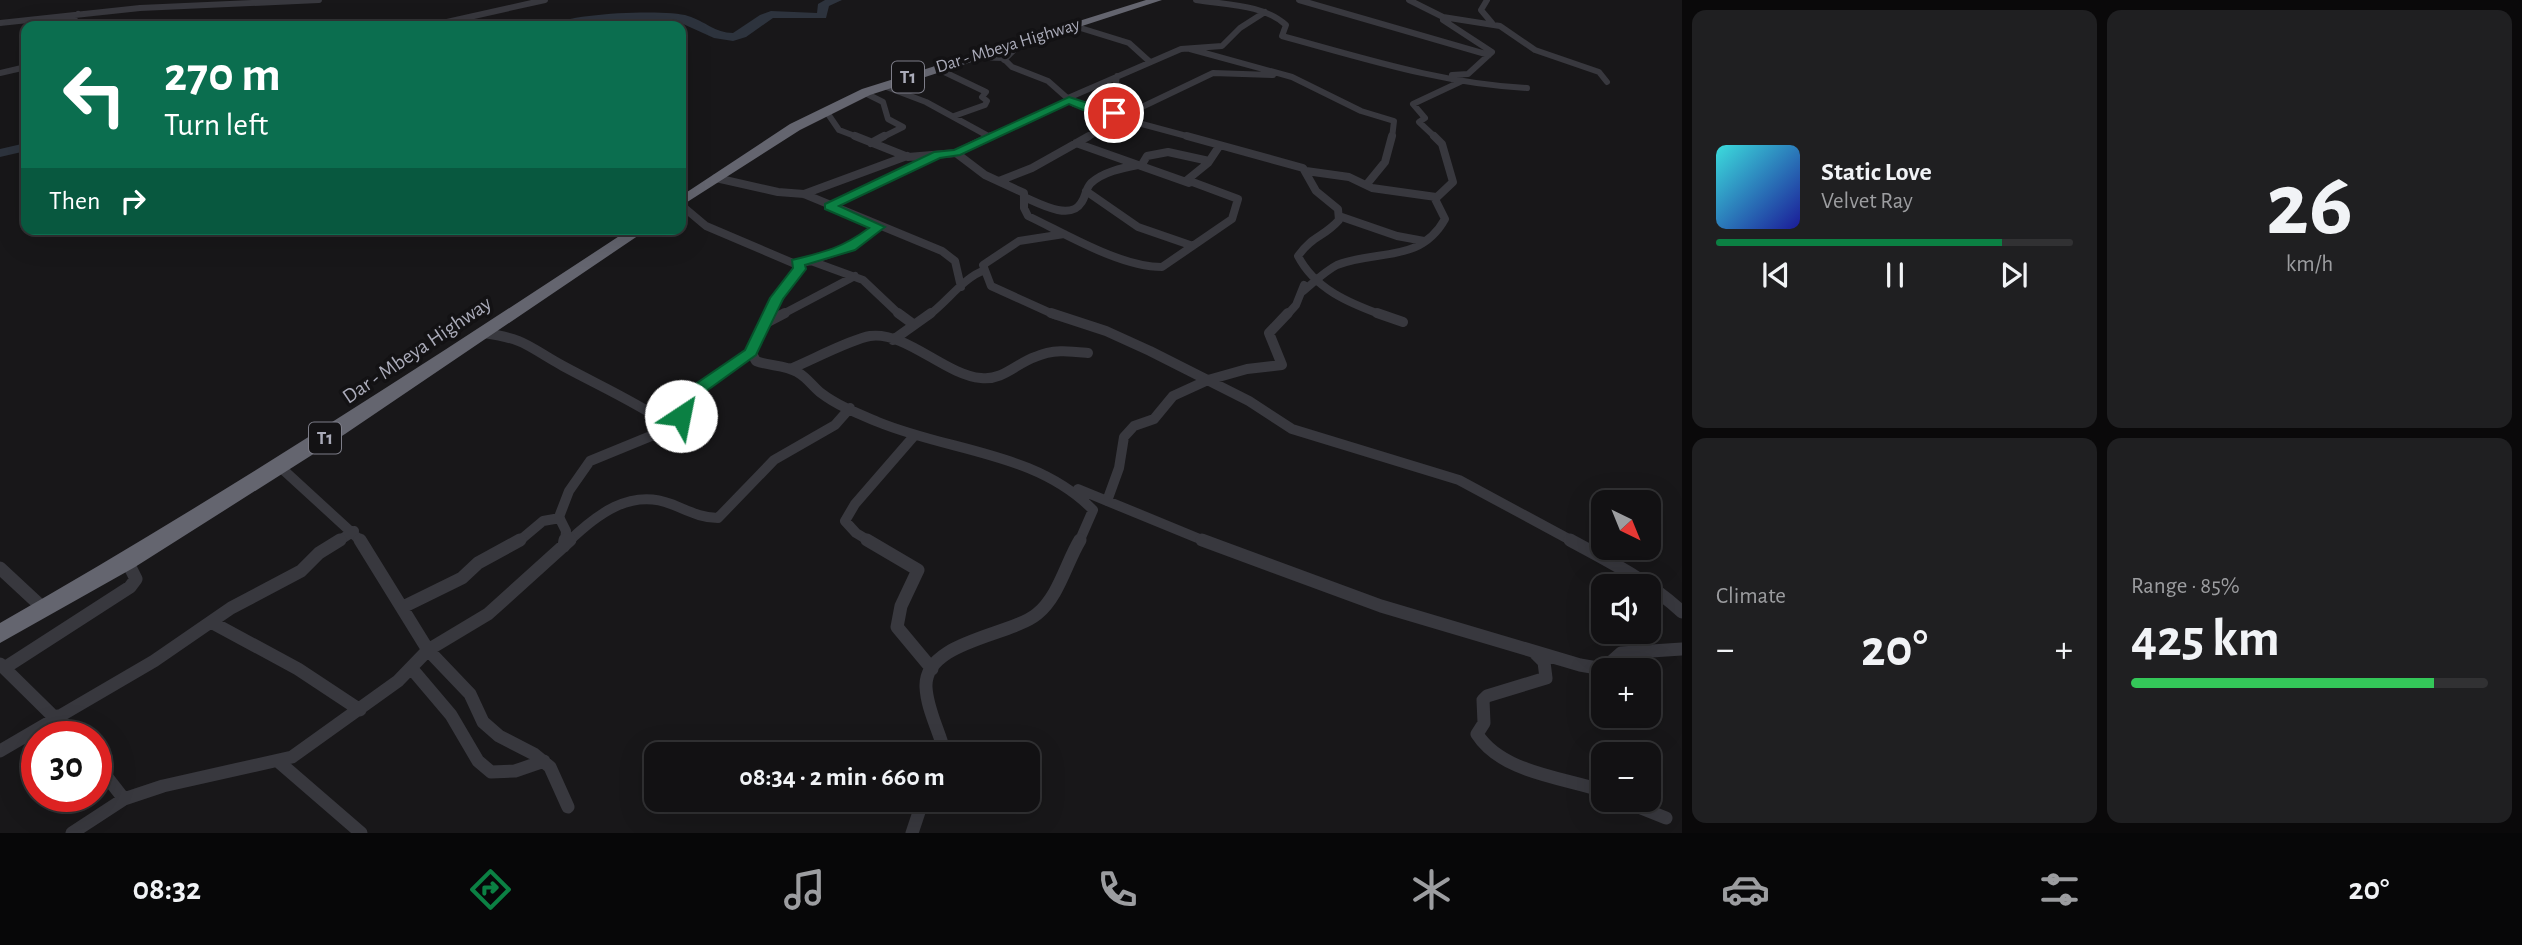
<!DOCTYPE html>
<html lang="en">
<head>
<meta charset="utf-8">
<style>
	body { margin:0; font-family:"Alegreya Sans",sans-serif; background:#1f1f21; color:#f1f3f6; height:100vh; display:flex; flex-direction:column; font-size:26px; white-space:nowrap }
	* { box-sizing:border-box; margin:0 }
	p { font-size:23px; color:#9c9da0 }
	.icon { flex:none; width:38px; height:38px; fill:none; stroke:currentColor; stroke-width:2; stroke-linecap:round; stroke-linejoin:round }
	.map { position:relative; flex:1; overflow:hidden }
	.details { display:flex; flex-direction:column; gap:10px; padding:10px; background:#0a090a; width:840px }
	.details>* { flex:none }
	.banner { position:absolute; left:21px; top:21px; width:665px; height:214px; border-radius:14px; box-shadow:0 7px 28px #0002,0 0 0 2px #313133; background:#0b6e4f; color:#fff; overflow:hidden }
	.needle { width:46px; rotate:137deg }
	.controls { position:absolute; left:1591px; top:490px; display:grid; gap:14px }
	.controls a { display:grid; place-items:center; width:70px; height:70px; border-radius:14px; background:#121113; box-shadow:0 7px 28px #0002,0 0 0 2px #313133; font-size:35px }
	.speed { position:absolute; left:21px; top:721px; display:flex; gap:14px; font-size:35px; font-weight:700; text-align:center }
	.speed>* { display:grid; place-content:center; width:91px; height:91px; border-radius:50%; background:#121113; box-shadow:0 7px 28px #0002,0 0 0 2px #313133; line-height:1 }
	.speed .limit { border:10px solid #d22; background:#fff; color:#111 }
	.pin { position:absolute; display:grid; place-items:center; width:60px; height:60px; color:#fff; margin:-30px; border:4px solid #fff; border-radius:50%; box-shadow:0 2px 7px #0007 }
	.me { position:absolute; width:77px; margin:-38px; rotate:34deg; stroke-linejoin:round; filter:drop-shadow(0 0 5px #0008) }
	.turn { display:flex; align-items:center; gap:24px; height:147px; padding:0 28px; font-size:32px }
	.turn .icon { width:91px; height:91px; stroke-width:2.5 }
	.turn b { display:block; font-size:49px; line-height:60px }
	.then { display:flex; align-items:center; height:66px; padding:0 28px; background:#0003; gap:14px; font-size:26px }
	.big { font-size:52px; font-weight:700; line-height:1.1 }
	.details .tile { flex:1; display:flex; flex-direction:column; justify-content:center; gap:10px; min-width:0; padding:0 24px; border-radius:14px; background:#1f1f21 }
	.details .dial { align-items:center; gap:0 }
	.dial b { font-size:91px; line-height:1 }
	.song { display:flex; align-items:center; gap:21px }
	.cover { width:84px; height:84px; border-radius:10px; background:linear-gradient(135deg,hsl(180 70% 55%),hsl(240 70% 35%)) }
	.played { height:7px; border-radius:4px; background:linear-gradient(90deg,#0b8043 80%,#313133 80%) }
	.keys { display:flex; justify-content:space-around; direction:ltr }
	.heat { display:flex; justify-content:space-between; align-items:center; font-size:38px; direction:ltr }
	.charge { height:10px; border-radius:5px; background:linear-gradient(90deg,#34c759 85%,#313133 0) }
	.details .tiles { flex:1; display:grid; gap:10px; grid-template-columns:repeat(2,1fr) }
	.trip { position:absolute; left:644px; top:742px; width:396px; height:70px; border-radius:14px; background:#121113; box-shadow:0 7px 28px #0002,0 0 0 2px #313133; font-weight:700; line-height:70px; text-align:center }
	.menu { display:flex; height:112px; justify-content:space-around; align-items:center; background:#070708; color:#9c9da0 }
	.menu .icon { width:49px; height:49px }
	.menu .selected { color:#0b8043 }
	.menu b { font-size:32px; color:#f1f3f6 }
	main { display:flex; flex:1; min-height:0 }
	.map>svg:first-child { display:block }
</style>
</head>
<body>
<main>
<div class="map">
<svg width="1682" height="833" viewBox="0 0 1682 833">
	<rect width="100%" height="100%" fill="#181719"/>
	<g fill="none" stroke-linecap="round" stroke-linejoin="round">
		<path fill="#2d333d" fill-rule="evenodd" d="M825 0H842L829 6 826 18H773L746 37 733 41 714 38 672 19 550 26C567 13 667 9 688 16 705 21 715 33 733 33L760 15 771 11 817 13 818 4Z
			M26 143V151L0 157V149Z"/>
		<path stroke="#38383e" stroke-width="6" d="M1196 0C1226 5 1263 4 1286 25L1282 36C1363 58 1443 84 1527 88
			M1299 0 1489 55
			M1409 0 1443 17 1500 26 1535 50 1599 72 1607 82
			M1487 0 1481 10 1492 23
			M1443 20 1492 52 1468 74 1452 75
			M0 23 140 8 319 0
			M65 26 78 14
			M429 26 545 0
			M1074 26 1129 43 1150 62
			M1190 49 1292 77 1361 111 1394 121 1392 138
			M974 57 1003 58 1012 67 1048 81 1074 104 1116 113 1127 120 1194 138
			M1004 60 1023 41
			M936 68 986 92 982 97 987 101 985 105 954 116
			M0 73 26 67
			M1117 76 1115 88 1130 102 1118 114
			M884 86 926 102 990 137
			M865 93 883 102 888 119 903 127 881 138
			M1068 98 1181 49 1222 46 1240 28 1265 12
			M826 111 839 130 860 138
			M1121 117 1213 73 1273 75
			M988 138 1069 100
			M1086 138 1123 119
			M1436 138 1419 122 1425 118 1413 104 1462 81"/>
		<path stroke="#38383e" stroke-width="8" d="M855 136 908 157 956 153 985 175 1024 193V208L1028 216C1066 234 1120 267 1162 267L1232 219 1238 199 1187 180 1208 163 1218 148
			M1187 136 1303 168 1316 191 1338 209 1339 220C1324 237 1313 235 1298 256 1315 289 1349 303 1382 315
			M871 143 884 136
			M1076 143 1189 183
			M956 153 991 136
			M1141 166 1147 156 1168 152 1209 161
			M1306 171 1349 177 1372 188 1436 197
			M716 178 778 192 804 194 942 251 955 261 961 287
			M999 181 1032 168 1089 136
			M1367 184 1385 162 1392 136
			M1086 191 1138 227 1193 246
			M804 194 907 156
			M1024 197C1038 203 1070 221 1081 203 1086 197 1085 189 1091 183 1103 172 1122 168 1138 165
			M681 205 706 226 800 266 769 315
			M829 206 929 159
			M1339 216 1397 236 1424 241
			M811 261 863 280 900 315
			M807 262 851 247 878 227
			M1302 292C1313 283 1325 271 1337 265 1376 249 1420 264 1445 219L1435 199 1453 182 1442 144 1434 136
			M781 315 855 276
			M929 315C947 302 964 277 985 270
			M1055 315 991 286 983 265 1019 241 1064 234
			M1287 315 1296 305 1304 285"/>
		<path stroke="#38383e" stroke-width="10" d="M770 313 751 352 756 361C769 366 785 365 797 372 807 377 813 387 821 393 838 406 859 414 878 422 951 452 1036 452 1093 510L1079 542
			M898 313 913 324
			M1051 313 1106 331 1150 351 1249 401 1292 429 1459 480 1574 542
			M1377 313 1403 322
			M762 325 785 313
			M484 333C527 339 528 347 563 366 600 386 638 403 673 427
			M893 340 931 313
			M790 369C810 361 851 339 870 336 906 331 945 375 981 378 1002 381 1017 363 1035 357 1053 349 1069 351 1088 353
			M278 465 362 542
			M1078 489 1207 542
			M1107 501 1119 468 1124 437 1134 426 1154 419 1173 396 1208 380 1247 369 1282 365 1269 333 1288 313
			M337 542 354 531
			M518 542 543 521 560 518
			M565 542 566 531 559 517 569 491 590 461 673 427 699 389 751 352
			M568 542C596 515 630 488 671 504 687 510 700 518 718 518L774 460 835 425 850 408
			M871 542 856 533 845 521 855 504 914 436"/>
		<path stroke="#38383e" stroke-width="13" d="M867 540 918 570 901 606 897 627 932 669
			M1202 540 1381 606 1580 665 1603 669 1621 653 1682 649
			M1570 540C1610 562 1649 581 1682 612
			M564 546 565 540
			M0 568 43 608
			M403 607 462 578 478 563 520 540
			M211 622 298 669 360 710
			M1535 653 1544 662 1546 678 1487 696 1483 700 1484 723 1477 734C1502 773 1562 777 1603 791
			M0 664 55 718
			M6 667 130 587 136 579 127 561
			M412 669 451 715 478 761 491 772 515 771 544 761
			M58 716 75 737
			M0 751 154 661 231 608 301 571 319 553 340 540
			M945 754C940 732 927 710 926 687 924 641 1010 636 1037 614 1059 596 1066 563 1080 540
			M279 762 361 833
			M96 763 124 799
			M1621 800 1666 818
			M568 807 550 767 534 754 499 736 483 722 470 694 428 650 488 614 570 540
			M72 833 124 799 163 786 292 757 398 681 428 650 360 540
			M912 833 923 800"/>
		<path fill="#64656f" fill-rule="evenodd" d="M1146 0H1162L870 95 800 130 681 206V196L790 124 862 89Z
			M630 229H648L345 434 135 567 0 643V623C216 500 423 365 630 229Z"/>
	</g>
	<path fill="#0b8043" stroke="#07532c" stroke-width="2" d="M1069 97 1119 113 1114 116 1083 110 1069 104 960 155 940 158 839 206 885 227 855 250 805 265 806 269 783 299 756 355 705 392 687 420H676L673 416 694 385 745 350 770 298 793 268 792 260C825 252 842 248 869 228L825 209V204L934 152 954 150Z"/>
	<g text-anchor="middle" dominant-baseline="central" stroke-width="7" stroke-linejoin="round" paint-order="stroke">
		<g font-size="18" fill="#aaabb9" stroke="#131214">
			<text transform="translate(1008 46) rotate(-17)">Dar - Mbeya Highway</text>
		</g>
		<g fill="#131214" stroke="#7d7d88" stroke-width="2">
			<rect x="892" y="61.5" width="32" height="31" rx="5"/>
			<rect x="309" y="422.5" width="32" height="31" rx="5"/>
		</g>
		<g font-size="19" font-weight="bold" fill="#aaabb9">
			<text x="908" y="77">T1</text>
			<text x="325" y="438">T1</text>
		</g>
		<g font-size="21" fill="#aaabb9" stroke="#131214">
			<text transform="translate(417 350) rotate(-34)">Dar - Mbeya Highway</text>
		</g>
	</g>
</svg>
<div class="controls">
<a><svg class="needle" viewBox="-14 -14 28 28"><path d="M0-13l5 13h-10z" fill="#e53935"/><path d="M0 13l5-13h-10z" fill="#9c9da0"/></svg></a>
<a><svg class="icon" aria-label="sound" viewBox="0 0 24 24"><path d="M4 9h4l5-4v14l-5-4H4zM17 9q2 3 0 6"/></svg></a>
<a>+</a>
<a>−</a>
</div>
<div class="speed"><div class="limit">30</div></div>
<div class="pin" style="left:1114px;top:113px;background:#d93025"><svg class="icon" aria-label="arrive" viewBox="0 0 24 24"><path d="M6 21V4h12l-3 4 3 4H6"/></svg></div>
<svg class="me" style="left:681px;top:416px" viewBox="-20 -20 40 40"><circle r="19" fill="#fff"/><path d="M0-13L10 11 0 6-10 11z" fill="#0b8043"/></svg>
<div class="trip">08:34 · 2 min · 660 m</div>
<div class="banner">
<div class="turn"><svg class="icon" aria-label="left" viewBox="0 0 24 24"><path d="M17 20v-9H6M10 6l-5 5 5 5"/></svg><div><b>270 m</b>Turn left</div></div>
<div class="then">Then<svg class="icon" aria-label="right" viewBox="0 0 24 24"><path d="M7 20v-9h11M14 6l5 5-5 5"/></svg></div>
</div>
</div>
<section class="details">
<div class="tiles">
<div class="tile">
<div class="song"><i class="cover"></i><div><b>Static Love</b><p>Velvet Ray</p></div></div>
<div class="played"></div>
<div class="keys"><svg class="icon" aria-label="previous" viewBox="0 0 24 24"><path d="M18 5L8 12l10 7zM5 5v14"/></svg><svg class="icon" aria-label="pause" viewBox="0 0 24 24"><path d="M8 5v14M16 5v14"/></svg><svg class="icon" aria-label="next" viewBox="0 0 24 24"><path d="M6 5l10 7-10 7zM19 5v14"/></svg></div>
</div>
<div class="tile dial"><b>26</b><p>km/h</p></div>
<div class="tile"><p>Climate</p>
<div class="heat"><a>−</a><b class="big">20°</b><a>+</a></div>
</div>
<div class="tile"><p>Range · 85%</p><b class="big">425 km</b><div class="charge"></div></div>
</div>
</section>
</main>
<nav class="menu">
<b>08:32</b>
<svg class="icon selected" aria-label="directions" viewBox="0 0 24 24"><path d="M12 3l9 9-9 9-9-9zM9 14v-3h6M13 9l2 2-2 2"/></svg>
<svg class="icon" aria-label="music" viewBox="0 0 24 24"><path d="M9 18V5l10-2v13"/><circle cx="6" cy="18" r="3"/><circle cx="16" cy="16" r="3"/></svg>
<svg class="icon" aria-label="phone" viewBox="0 0 24 24"><path d="M5 4h4l2 5-3 2q2 4 5 5l2-3 5 2v4C11 20 4 13 5 4z"/></svg>
<svg class="icon" aria-label="climate" viewBox="0 0 24 24"><path d="M12 3v18M4 7l16 10M4 17L20 7"/></svg>
<svg class="icon" aria-label="car" viewBox="0 0 24 24"><path d="M5 17H2v-5l4-1 3-4h7l3 4 3 1v5h-3M9 17h6M6 11h13"/><circle cx="7" cy="17" r="2"/><circle cx="17" cy="17" r="2"/></svg>
<svg class="icon" aria-label="filters" viewBox="0 0 24 24"><path d="M4 7h16M4 17h16"/><circle cx="9" cy="7" r="2"/><circle cx="15" cy="17" r="2"/></svg>
<b>20°</b>
</nav>
</body>
</html>
